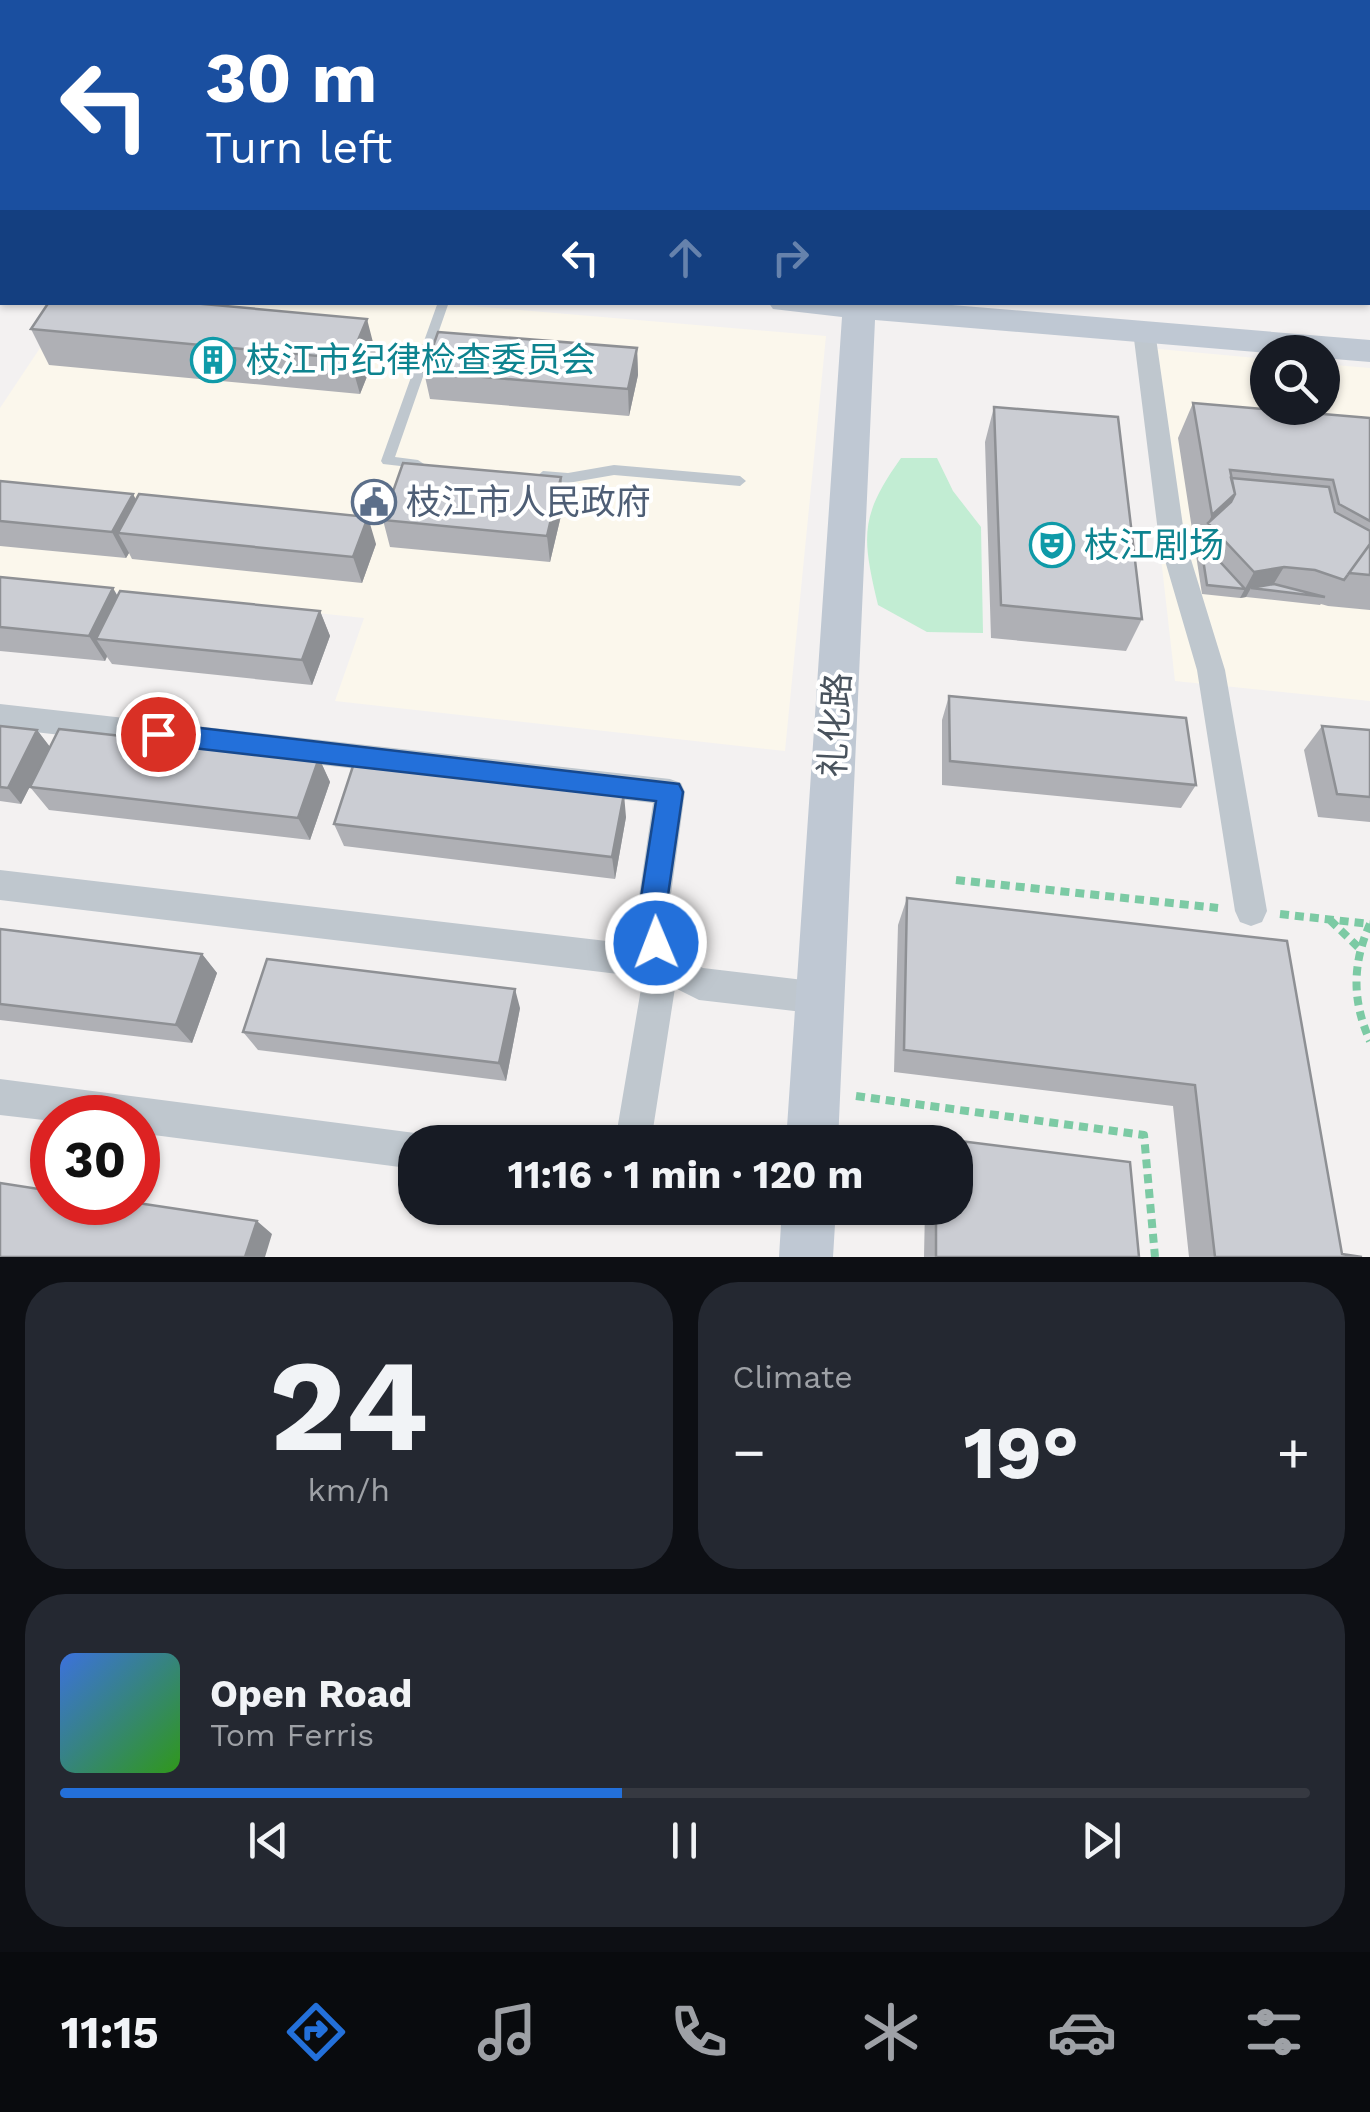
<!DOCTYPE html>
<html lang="en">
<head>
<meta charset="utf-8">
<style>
	body { margin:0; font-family:"Work Sans","Noto Sans SC",sans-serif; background:#242831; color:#f1f3f6; height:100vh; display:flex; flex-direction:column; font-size:38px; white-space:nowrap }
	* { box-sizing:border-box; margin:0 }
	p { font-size:32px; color:#9ea1a6 }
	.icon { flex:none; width:55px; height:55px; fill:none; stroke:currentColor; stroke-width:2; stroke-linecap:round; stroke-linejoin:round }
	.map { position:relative; height:1257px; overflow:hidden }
	.details { display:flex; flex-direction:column; gap:25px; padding:25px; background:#0d0f14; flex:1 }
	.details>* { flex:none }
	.top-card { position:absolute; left:0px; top:0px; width:1370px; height:305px; box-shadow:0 2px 8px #0004; background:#1a4fa0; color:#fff; overflow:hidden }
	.fabs { position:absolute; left:1250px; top:335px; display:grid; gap:20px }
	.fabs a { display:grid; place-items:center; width:90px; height:90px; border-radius:50%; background:#171b24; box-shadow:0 2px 8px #0004; font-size:50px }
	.speed { position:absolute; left:30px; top:1095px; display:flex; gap:20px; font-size:50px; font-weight:700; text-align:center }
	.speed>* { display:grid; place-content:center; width:130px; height:130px; border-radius:50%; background:#171b24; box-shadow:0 2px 8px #0004; line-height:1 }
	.speed .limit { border:15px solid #d22; background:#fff; color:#111 }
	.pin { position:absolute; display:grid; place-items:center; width:85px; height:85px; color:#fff; margin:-42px; border:5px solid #fff; border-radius:50%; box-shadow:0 2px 10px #0007 }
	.me { position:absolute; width:110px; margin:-55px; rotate:359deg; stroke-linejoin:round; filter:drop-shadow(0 0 8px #0008) }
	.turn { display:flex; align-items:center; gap:35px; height:210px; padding:0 40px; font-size:45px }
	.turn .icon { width:130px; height:130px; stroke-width:2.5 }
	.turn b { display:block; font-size:70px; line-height:85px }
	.lanes { display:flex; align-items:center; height:95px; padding:0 40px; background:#0003; justify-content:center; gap:50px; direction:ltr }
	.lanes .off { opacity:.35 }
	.big { font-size:75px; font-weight:700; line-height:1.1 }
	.details .widget { flex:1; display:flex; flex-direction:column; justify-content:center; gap:15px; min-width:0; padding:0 35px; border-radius:40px; background:#242831 }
	.details .dial { align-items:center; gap:0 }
	.dial b { font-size:130px; line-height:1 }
	.song { display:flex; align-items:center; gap:30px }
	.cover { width:120px; height:120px; border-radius:15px; background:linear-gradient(135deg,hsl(220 70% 55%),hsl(110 70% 35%)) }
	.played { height:10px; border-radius:5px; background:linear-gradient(90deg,#2370da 45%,#363941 45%) }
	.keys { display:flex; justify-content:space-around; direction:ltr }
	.heat { display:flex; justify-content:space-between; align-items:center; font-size:55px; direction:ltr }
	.details .tiles { flex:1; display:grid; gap:25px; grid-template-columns:1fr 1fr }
	.widget:last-child { grid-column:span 2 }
	.trip { position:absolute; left:398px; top:1125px; width:575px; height:100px; border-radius:40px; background:#171b24; box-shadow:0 2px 8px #0004; font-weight:700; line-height:100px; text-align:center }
	.dock { display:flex; height:160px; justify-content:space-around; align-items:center; background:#090b0e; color:#9ea1a6 }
	.dock .icon { width:70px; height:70px }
	.dock .active { color:#2370da }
	.dock b { font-size:45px; color:#f1f3f6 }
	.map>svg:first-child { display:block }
</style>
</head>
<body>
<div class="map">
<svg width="1370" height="1257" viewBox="0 0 1370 1257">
	<rect width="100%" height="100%" fill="#f3f1f1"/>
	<path fill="#fbf7ec" d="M70 303H437L826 336 785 751 335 701 364 618 0 579V408Z
		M1137 347 1267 359 1268 408H1322L1323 364 1370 368V701L1175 681Z"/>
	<path fill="#c2edd3" d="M901 458H937L953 491 981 527 983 633 927 632 878 605C862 537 859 517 901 458Z"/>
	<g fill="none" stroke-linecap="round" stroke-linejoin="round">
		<path stroke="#7ccaa4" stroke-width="8" stroke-dasharray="9 6" stroke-linecap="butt" d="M956 880 1218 908
			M1280 914 1370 924C1352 964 1352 1001 1370 1041
			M1330 920 1358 947
			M856 1096 1144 1135 1155 1257"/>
		<path fill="#bfc7ce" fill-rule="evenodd" d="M438 302H449L395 457 418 460 424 464 418 468 383 464 381 461Z
			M614 465 740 476 746 481 740 486 614 475 568 483 543 481 537 476 543 471 568 473Z"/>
		<path fill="#bfc7ce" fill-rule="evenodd" d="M520 0H578L580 2H522Z
			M1144 324 1155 331 1185 540 1225 670 1267 911 1262 922 1251 926 1240 922 1235 911 1197 670 1159 540 1133 331Z
			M0 704 670 779 681 783 685 792 667 923 676 953 703 968 820 982 832 986 837 998 832 1010 820 1014 699 1000 675 988 651 1142H615L643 977 0 900V870L641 945 635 923 653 803 0 728Z
			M0 1079 415 1133 429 1142H415V1169L138 1133V1118H52V1121L0 1115Z"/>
		<path fill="#bfc8d3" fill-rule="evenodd" d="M1015 0H1041V2H1016Z
			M0 233H2V251H0Z
			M768 302H916L1370 340V362L1322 358V352L1268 353 875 320 838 1142H786L842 317 773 309Z
			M782 1208H836L833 1257H779Z"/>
	</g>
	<path fill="#afb0b5" d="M715 0H824L823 2H756Z
		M828 0H943V2H828Z
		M952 0H993V2H952Z
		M1368 47H1370V94H1368Z
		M1368 105 1370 106V180L1368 179Z
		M31 329 376 354 360 394 49 365Z
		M637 348 638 375 629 416 430 399 424 372Z
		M1193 403 1370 418V610L1328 606 1321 604 1320 605 1246 597 1240 598 1202 594 1178 438Z
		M994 407 1142 619 1126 651 991 638 985 442Z
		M0 481 133 494 136 500 376 544 362 583 132 559 129 553 126 558 0 546Z
		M564 503 550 562 390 547 383 520Z
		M0 577 117 596 320 611 330 636 312 685 112 664 107 657 105 661 0 651Z
		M949 696 1196 785 1181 808 942 785V720Z
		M0 726 37 730 50 747 21 804 0 801Z
		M1322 726 1370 730V822L1318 817 1304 750Z
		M319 758 330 782 310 840 49 810 30 787Z
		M626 817 615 879 344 846 334 824Z
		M907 898 1287 941 1342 1254 1362 1257H1189L1173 1106 894 1072 898 925Z
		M0 929 202 954 217 973 192 1043 0 1020Z
		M520 1008 506 1081 258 1050 243 1032Z
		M936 1138 1130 1162 1139 1257H924L925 1208H955V1142H933Z"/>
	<path fill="#8e9094" d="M367 319 376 354 360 394 350 359Z
		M637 348 638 375 629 416 628 389Z
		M561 477 564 503 550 562 547 536Z
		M133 494 146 520 118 533 129 553 126 558 112 532Z
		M1235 494 1218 528 1208 523 1212 515Z
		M368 517 376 544 362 583 353 557Z
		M1284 567 1270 590 1251 588 1246 597 1240 598 1254 572Z
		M113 588 128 614 96 639 107 656 105 661 89 636Z
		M320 611 330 636 312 685 302 660Z
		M37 730 50 747 21 804 8 788Z
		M319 758 330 782 310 840 298 818Z
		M624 794 626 817 615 879 612 857Z
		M202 954 217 973 192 1043 176 1025Z
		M515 989 520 1008 506 1081 499 1063Z
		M257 1221 272 1234 265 1257H245Z"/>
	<path fill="#cbcdd3" stroke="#8e9094" stroke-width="2.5" d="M1368 47H1370V66H1368Z
		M1368 105 1370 106V127H1368Z
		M1368 135 1370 136V160H1368Z
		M49 302H181L367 319 350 359 31 329Z
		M438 332 637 348 628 389 424 372Z
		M1193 403 1370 418V521L1339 504 1333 480 1230 470 1235 494 1212 515Z
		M994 407 1118 417 1142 619 1001 605Z
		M403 463 561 477 547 536 383 520Z
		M1231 478 1329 487 1335 512 1370 531V544L1344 580 1315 570 1284 567 1254 572 1208 523 1231 502 1235 494Z
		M0 481 133 494 112 532 0 521Z
		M139 494 368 517 353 557 118 533Z
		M1200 540 1245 589 1207 585Z
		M1370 544V575L1349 573Z
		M0 577 113 588 89 636 0 627Z
		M1274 584 1325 597 1251 588Z
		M120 591 320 611 302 660 96 639Z
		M949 696 1186 718 1196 785 950 761Z
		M0 726 37 730 8 788 0 787Z
		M1322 726 1370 730V797L1337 794Z
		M59 729 319 758 298 818 30 787Z
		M354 763 624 794 612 857 334 824Z
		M907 898 1287 941 1342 1254 1362 1257H1215L1195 1085 904 1050Z
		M0 929 202 954 176 1025 0 1004Z
		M267 959 515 989 499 1063 243 1032Z
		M936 1138 1130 1162 1139 1257H936V1208H955V1142H936Z
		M0 1183 52 1191V1202H131L257 1221 245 1257H0Z"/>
	<path fill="#2370da" stroke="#17498e" stroke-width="2.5" d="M158 723 679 784 683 792 664 923 670 943 666 952 656 956 647 952 637 923 656 801 158 744 149 741 146 734 149 726Z"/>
	<defs>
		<symbol id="building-ring" viewBox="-11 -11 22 22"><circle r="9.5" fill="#fff" stroke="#0f9aa8" stroke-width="1.5"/><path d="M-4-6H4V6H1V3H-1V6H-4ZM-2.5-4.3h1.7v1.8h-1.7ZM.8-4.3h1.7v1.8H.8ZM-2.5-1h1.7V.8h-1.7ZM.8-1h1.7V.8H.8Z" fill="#0f9aa8"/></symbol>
		<symbol id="civic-ring" viewBox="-11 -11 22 22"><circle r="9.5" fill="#fff" stroke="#5c6f8a" stroke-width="1.5"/><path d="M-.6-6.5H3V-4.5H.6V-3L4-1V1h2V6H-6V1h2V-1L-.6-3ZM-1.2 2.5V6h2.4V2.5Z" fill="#5c6f8a"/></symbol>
		<symbol id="theatre-ring" viewBox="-11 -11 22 22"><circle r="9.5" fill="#fff" stroke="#0f9aa8" stroke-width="1.5"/><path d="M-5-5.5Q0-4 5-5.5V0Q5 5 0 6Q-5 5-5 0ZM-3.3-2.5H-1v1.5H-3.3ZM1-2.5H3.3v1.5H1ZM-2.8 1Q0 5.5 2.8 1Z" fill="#0f9aa8"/></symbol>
	</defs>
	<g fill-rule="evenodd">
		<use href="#building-ring" x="188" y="335" width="50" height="50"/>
		<use href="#civic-ring" x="349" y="477" width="50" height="50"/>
		<use href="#theatre-ring" x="1027" y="520" width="50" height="50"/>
	</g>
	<g text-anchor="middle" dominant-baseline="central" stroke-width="8" stroke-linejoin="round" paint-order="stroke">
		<g font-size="35" fill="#0d838f" stroke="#fff" text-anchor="start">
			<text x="246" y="360">枝江市纪律检查委员会</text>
			<text x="1084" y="545">枝江剧场</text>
		</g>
		<g font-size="35" fill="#4e5e75" stroke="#fff" text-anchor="start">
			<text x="406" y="502">枝江市人民政府</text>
		</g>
		<g font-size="35" fill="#49535d" stroke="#fff">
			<text transform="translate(835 725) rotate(-87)">礼化路</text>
		</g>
	</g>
</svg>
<div class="fabs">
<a><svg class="icon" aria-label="search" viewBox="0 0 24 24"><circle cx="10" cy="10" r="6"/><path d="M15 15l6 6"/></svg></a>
</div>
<div class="speed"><div class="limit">30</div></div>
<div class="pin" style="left:158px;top:734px;background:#d93025"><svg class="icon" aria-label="arrive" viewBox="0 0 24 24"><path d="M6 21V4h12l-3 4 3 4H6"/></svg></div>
<svg class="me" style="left:656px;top:943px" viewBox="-20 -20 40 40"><circle r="17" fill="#2370da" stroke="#fff" stroke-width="3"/><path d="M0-11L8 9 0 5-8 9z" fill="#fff"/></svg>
<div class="trip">11:16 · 1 min · 120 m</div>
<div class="top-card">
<div class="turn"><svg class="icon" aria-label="left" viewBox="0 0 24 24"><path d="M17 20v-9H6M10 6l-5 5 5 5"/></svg><div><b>30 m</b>Turn left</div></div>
<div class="lanes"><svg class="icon" aria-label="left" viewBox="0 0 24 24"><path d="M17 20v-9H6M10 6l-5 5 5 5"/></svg><svg class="icon off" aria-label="ahead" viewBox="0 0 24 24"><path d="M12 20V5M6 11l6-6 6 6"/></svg><svg class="icon off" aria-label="right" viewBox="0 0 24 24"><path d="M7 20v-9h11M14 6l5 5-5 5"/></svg></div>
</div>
</div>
<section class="details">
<div class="tiles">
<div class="widget dial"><b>24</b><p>km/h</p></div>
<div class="widget"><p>Climate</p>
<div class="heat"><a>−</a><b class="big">19°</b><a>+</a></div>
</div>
<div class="widget">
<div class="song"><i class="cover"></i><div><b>Open Road</b><p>Tom Ferris</p></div></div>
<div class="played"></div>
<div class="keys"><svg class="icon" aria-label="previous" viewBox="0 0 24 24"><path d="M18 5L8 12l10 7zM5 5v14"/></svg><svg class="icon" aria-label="pause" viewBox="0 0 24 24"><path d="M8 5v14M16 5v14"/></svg><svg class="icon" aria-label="next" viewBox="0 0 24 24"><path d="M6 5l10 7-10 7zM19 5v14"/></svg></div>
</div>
</div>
</section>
<nav class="dock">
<b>11:15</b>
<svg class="icon active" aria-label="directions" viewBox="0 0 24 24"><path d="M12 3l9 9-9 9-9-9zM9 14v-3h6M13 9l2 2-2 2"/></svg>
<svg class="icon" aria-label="music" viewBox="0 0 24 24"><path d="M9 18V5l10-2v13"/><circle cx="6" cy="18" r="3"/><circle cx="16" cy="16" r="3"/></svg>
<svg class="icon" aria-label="phone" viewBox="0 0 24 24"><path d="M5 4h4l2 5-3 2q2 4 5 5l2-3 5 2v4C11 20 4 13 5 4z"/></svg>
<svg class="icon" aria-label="climate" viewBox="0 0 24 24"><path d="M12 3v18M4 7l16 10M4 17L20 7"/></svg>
<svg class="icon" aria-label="car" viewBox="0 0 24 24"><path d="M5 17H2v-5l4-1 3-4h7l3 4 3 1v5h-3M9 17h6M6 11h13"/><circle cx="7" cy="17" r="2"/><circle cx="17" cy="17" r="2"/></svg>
<svg class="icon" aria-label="filters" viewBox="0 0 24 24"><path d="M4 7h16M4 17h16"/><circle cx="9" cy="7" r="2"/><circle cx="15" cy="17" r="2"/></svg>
</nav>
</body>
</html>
